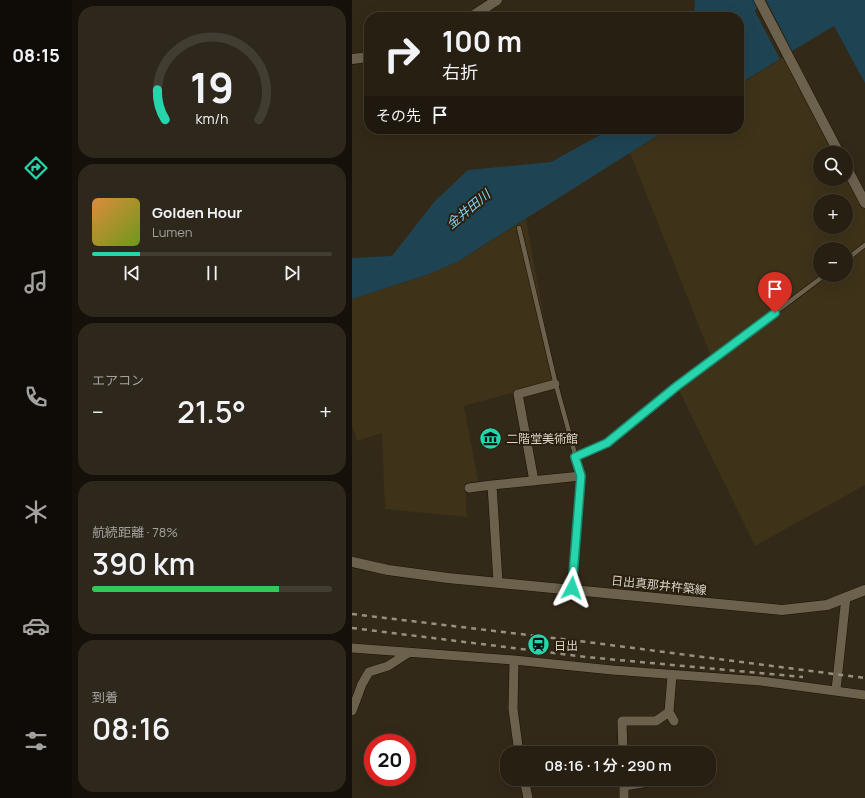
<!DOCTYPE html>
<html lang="ja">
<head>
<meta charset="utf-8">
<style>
	body { margin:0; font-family:Manrope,"Noto Sans JP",sans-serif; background:#2e271b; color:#f1f3f6; height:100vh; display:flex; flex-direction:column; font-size:15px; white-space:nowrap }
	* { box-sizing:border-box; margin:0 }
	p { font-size:13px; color:#a4a29f }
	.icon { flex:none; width:22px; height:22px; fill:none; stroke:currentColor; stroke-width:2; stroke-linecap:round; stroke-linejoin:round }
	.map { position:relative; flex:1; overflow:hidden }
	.details { display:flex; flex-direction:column; gap:6px; padding:6px; background:#15110a; width:280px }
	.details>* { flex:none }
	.hud { position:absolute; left:12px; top:12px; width:380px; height:122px; border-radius:16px; box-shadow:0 4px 16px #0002,0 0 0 1px #423d32; background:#261f12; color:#f1f3f6; overflow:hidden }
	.fabs { position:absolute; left:461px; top:146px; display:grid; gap:8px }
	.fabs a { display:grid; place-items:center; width:40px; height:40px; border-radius:50%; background:#261f12; box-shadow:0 4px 16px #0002,0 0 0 1px #423d32; font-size:20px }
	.speed { position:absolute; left:12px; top:734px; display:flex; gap:8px; font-size:20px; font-weight:700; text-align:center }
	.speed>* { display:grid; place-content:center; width:52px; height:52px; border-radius:50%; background:#261f12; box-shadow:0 4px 16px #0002,0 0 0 1px #423d32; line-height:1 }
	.speed .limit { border:6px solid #d22; background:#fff; color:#111 }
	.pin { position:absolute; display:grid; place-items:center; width:34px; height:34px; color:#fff; margin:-41px -17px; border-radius:50% 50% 50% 0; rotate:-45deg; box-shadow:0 0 4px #0007 }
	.pin .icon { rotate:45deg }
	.me { position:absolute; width:44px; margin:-22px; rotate:4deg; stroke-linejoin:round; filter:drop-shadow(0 0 3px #0008) }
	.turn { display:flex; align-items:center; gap:14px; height:84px; padding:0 12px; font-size:18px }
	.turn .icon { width:52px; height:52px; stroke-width:2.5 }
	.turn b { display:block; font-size:28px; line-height:34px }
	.then { display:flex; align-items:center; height:38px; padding:0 12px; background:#0003; gap:8px; font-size:15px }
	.big { font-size:30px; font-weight:600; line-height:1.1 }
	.details .tile { flex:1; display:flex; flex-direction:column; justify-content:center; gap:6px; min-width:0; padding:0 14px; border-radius:16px; background:#2e271b }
	.details .dial { align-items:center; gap:0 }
	.dial svg { height:104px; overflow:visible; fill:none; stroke:#423d32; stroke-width:7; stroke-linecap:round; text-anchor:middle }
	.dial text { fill:#f1f3f6; stroke:none }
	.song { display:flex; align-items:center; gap:12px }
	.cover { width:48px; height:48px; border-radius:6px; background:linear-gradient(135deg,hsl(30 70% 55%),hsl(80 70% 35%)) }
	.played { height:4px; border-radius:2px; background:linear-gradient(90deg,#27d5ad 20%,#423d32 20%) }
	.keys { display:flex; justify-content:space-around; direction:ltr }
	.heat { display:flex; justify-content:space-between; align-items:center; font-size:22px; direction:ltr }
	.charge { height:6px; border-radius:3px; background:linear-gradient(90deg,#34c759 78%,#423d32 0) }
	.trip { position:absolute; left:148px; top:746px; width:216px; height:40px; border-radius:16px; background:#261f12; box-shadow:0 4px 16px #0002,0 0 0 1px #423d32; font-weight:600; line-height:40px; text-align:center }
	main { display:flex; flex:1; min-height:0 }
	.menu { display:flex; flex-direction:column; width:72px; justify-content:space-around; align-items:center; background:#0f0c07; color:#a4a29f }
	.menu .icon { width:28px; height:28px }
	.menu .on { color:#27d5ad }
	.menu b { font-size:18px; color:#f1f3f6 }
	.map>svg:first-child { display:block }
</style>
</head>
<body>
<main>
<nav class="menu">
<b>08:15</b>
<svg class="icon on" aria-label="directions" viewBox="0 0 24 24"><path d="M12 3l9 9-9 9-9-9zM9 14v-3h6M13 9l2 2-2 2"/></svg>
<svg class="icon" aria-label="music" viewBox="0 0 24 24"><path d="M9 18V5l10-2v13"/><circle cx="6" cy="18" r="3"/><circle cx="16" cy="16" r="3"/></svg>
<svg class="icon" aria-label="phone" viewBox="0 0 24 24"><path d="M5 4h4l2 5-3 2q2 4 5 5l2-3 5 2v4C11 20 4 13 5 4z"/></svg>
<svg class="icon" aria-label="climate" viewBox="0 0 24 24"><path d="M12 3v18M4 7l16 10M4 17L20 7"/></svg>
<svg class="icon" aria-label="car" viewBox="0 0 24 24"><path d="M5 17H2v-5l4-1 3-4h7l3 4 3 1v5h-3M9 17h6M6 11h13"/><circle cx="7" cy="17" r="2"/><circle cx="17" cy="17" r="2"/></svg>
<svg class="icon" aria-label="filters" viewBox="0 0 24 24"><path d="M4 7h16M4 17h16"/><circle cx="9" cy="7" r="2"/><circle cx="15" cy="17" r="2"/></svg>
</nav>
<section class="details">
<div class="tile dial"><svg viewBox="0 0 100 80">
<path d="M14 69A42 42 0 1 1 86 69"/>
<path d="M14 69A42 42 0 0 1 8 46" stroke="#27d5ad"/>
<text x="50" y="56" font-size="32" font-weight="700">19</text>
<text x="50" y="72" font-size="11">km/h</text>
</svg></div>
<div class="tile">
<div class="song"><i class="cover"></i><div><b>Golden Hour</b><p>Lumen</p></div></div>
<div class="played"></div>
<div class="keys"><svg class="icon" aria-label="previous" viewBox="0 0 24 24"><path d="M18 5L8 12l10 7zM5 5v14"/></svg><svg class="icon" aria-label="pause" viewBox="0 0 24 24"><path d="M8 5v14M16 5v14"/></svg><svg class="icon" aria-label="next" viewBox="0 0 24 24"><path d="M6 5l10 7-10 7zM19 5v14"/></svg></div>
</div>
<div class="tile"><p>エアコン</p>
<div class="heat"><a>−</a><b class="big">21.5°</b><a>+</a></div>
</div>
<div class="tile"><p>航続距離 · 78%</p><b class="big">390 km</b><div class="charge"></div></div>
<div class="tile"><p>到着</p><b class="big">08:16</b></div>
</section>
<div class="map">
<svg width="513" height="798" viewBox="0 0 513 798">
	<rect width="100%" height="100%" fill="#332918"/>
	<path fill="#3e3219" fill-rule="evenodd" d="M435 55 487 153H468V179H494V167L513 203V485L403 546 325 386 360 359 278 153 317 129H387V85ZM468 201H494V227H468ZM468 249H494V275H468Z
		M174 219 203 381 112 406 126 481 113 483 115 517 33 509 30 433 5 441 0 426V299L77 274 105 262Z"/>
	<path fill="#1e4453" d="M343 0H397L428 59 387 84V17H342Z
		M414 0H513V83L482 26 440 51Z
		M259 129H316L105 262 77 274 0 299V258L40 256 83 201 116 170 199 162Z"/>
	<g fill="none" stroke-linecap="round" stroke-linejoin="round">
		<path stroke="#1e4453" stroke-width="16" d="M387 18 401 0"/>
		<defs>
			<path id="lane" d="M167 228 203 381 229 476 220 588
				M494 260 513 245
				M223 457 255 443 325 386 473 275"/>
			<path id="street" d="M182 481 166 394 203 384
				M140 485 229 476
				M117 488 140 485 146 582
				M0 648 162 660 260 670 409 681 513 695
				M162 660 161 709 167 753
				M484 690 494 597
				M0 711 10 684 17 672 36 666 56 653
				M317 712 322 721
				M271 753 270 721H304L317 712 320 675
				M172 779 176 798
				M272 779V798
				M272 786 315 779"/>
			<path id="secondary" d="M407 0 487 153
				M119 17 145 0
				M0 59 17 57
				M494 167 513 203
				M0 562 36 570 96 578 430 610 475 605 513 590"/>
		</defs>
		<use href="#lane" stroke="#1a1203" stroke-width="5.5"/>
		<use href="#street" stroke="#1a1203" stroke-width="10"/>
		<use href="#secondary" stroke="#1a1203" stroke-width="11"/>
		<use href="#lane" stroke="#6b614d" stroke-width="4.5"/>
		<use href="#street" stroke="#6b614d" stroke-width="9"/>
		<use href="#secondary" stroke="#6b614d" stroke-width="10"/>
		<path stroke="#989083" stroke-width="2.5" stroke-dasharray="5 5" stroke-linecap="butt" d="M0 614 235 642 513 678
			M0 628 234 657 451 677"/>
	</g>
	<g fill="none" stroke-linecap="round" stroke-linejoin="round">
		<defs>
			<path id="route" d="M220 588 229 476 223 457 255 443 325 386 423 313"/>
		</defs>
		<use href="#route" stroke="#198a70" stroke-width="10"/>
		<use href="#route" stroke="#27d5ad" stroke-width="7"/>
	</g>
	<defs>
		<symbol id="museum-disc" viewBox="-11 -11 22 22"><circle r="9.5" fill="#27d5ad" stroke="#29200e"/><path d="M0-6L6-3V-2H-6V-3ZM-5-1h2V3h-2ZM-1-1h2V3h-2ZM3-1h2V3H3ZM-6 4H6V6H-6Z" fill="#111"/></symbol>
		<symbol id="station-disc" viewBox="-11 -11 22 22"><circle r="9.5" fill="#27d5ad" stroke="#29200e"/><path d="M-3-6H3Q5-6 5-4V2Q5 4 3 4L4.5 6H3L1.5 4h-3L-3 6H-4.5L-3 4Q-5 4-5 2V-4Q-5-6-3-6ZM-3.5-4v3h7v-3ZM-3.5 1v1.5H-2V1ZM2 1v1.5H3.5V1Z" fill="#111"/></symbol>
	</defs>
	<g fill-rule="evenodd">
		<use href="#museum-disc" x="126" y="426" width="25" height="25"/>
		<use href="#station-disc" x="174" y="632" width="25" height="25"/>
	</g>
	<g text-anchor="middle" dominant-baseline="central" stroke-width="4" stroke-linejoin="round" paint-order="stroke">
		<g font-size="12" fill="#dcd6cc" stroke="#29200e" text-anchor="start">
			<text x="154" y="438">二階堂美術館</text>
			<text x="202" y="645">日出</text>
		</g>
		<g font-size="12" fill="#dcd6cc" stroke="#29200e">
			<text transform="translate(307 585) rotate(6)">日出真那井杵築線</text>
		</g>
		<g font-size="13" font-style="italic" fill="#83d5f8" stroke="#29200e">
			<text transform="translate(116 209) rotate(-40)">金井田川</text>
		</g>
	</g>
</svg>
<div class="fabs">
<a><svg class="icon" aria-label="search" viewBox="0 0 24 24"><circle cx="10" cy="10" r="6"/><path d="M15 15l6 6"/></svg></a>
<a>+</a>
<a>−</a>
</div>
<div class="speed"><div class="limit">20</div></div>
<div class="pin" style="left:423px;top:313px;background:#d93025"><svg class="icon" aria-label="arrive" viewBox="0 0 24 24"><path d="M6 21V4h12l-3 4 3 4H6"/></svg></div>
<svg class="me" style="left:220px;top:588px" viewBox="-20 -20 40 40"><path d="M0-17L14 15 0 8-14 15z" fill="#27d5ad" stroke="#fff" stroke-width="4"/></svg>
<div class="trip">08:16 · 1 分 · 290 m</div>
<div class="hud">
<div class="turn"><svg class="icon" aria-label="right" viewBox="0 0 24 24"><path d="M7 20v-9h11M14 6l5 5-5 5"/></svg><div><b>100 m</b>右折</div></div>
<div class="then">その先<svg class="icon" aria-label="arrive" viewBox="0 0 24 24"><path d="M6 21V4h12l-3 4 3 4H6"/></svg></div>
</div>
</div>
</main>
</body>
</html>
